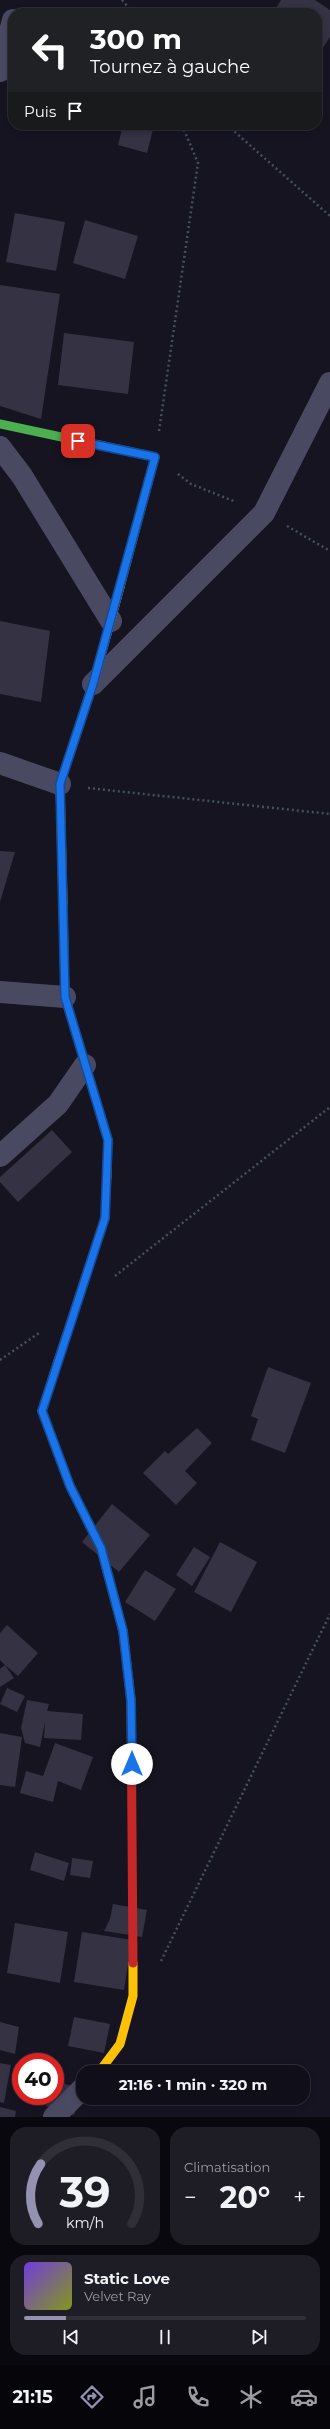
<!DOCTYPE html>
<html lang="fr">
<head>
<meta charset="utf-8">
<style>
	body { margin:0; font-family:Montserrat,sans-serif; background:#1e1d26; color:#f1f3f6; height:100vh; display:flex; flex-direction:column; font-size:15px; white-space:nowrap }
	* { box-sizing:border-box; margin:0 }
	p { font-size:13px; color:#9c9ca2 }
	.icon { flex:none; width:22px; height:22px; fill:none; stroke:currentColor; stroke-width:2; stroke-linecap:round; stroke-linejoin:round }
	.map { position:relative; height:2117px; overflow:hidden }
	.panel { display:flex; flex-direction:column; gap:10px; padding:10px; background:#09080e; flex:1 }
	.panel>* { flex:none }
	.hud { position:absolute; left:8px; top:8px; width:314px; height:122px; border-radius:16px; box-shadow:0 2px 6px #0003,0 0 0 1px #302f38; background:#202124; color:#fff; overflow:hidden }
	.speed { position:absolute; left:12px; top:2053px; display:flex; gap:8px; font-size:20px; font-weight:700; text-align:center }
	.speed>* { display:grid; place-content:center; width:52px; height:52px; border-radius:50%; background:#100f19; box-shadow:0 2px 6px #0003,0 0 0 1px #302f38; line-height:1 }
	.speed .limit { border:6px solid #d22; background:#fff; color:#111 }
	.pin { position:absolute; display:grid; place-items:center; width:34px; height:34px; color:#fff; margin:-17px; border-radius:8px; box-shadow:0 2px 6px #0006 }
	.me { position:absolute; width:44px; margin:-22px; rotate:0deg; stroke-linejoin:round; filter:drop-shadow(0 0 3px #0008) }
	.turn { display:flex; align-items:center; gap:14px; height:84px; padding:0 16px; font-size:18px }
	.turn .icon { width:52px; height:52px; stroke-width:2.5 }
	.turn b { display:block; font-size:28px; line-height:34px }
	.then { display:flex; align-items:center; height:38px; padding:0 16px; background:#0003; gap:8px; font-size:15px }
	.big { font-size:30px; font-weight:700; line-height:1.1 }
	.panel .card { flex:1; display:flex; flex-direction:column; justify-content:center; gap:6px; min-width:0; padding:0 14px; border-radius:16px; background:#1e1d26 }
	.panel .dial { align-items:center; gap:0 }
	.dial svg { height:104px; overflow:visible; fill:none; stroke:#302f38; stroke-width:7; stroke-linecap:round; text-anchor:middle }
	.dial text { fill:#f1f3f6; stroke:none }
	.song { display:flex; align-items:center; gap:12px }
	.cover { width:48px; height:48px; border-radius:6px; background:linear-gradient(135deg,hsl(260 70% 55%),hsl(70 70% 35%)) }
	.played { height:4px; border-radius:2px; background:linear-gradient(90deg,#9591b1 15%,#302f38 15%) }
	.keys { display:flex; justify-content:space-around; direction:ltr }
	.heat { display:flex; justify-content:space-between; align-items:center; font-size:22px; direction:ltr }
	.panel .tiles { flex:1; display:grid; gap:10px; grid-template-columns:1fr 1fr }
	.card:last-child { grid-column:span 2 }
	.trip { position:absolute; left:76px; top:2065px; width:234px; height:40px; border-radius:16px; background:#100f19; box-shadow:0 2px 6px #0003,0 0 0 1px #302f38; font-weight:700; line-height:40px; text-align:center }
	.tab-bar { display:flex; height:64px; justify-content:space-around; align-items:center; background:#06060a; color:#9c9ca2 }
	.tab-bar .icon { width:28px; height:28px }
	.tab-bar .selected { color:#9591b1 }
	.tab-bar b { font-size:18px; color:#f1f3f6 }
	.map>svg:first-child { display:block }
</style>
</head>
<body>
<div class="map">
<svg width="330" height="2117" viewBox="0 0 330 2117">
	<rect width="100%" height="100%" fill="#161421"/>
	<path fill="#343243" d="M281 0H315L330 10V37L317 57V13H273Z
		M123 125H154L147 153 118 145Z
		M15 213 65 222 56 271 6 262Z
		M85 220 138 236 125 279 73 263Z
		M0 285 60 294 41 419 0 406Z
		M64 333 134 342 128 394 58 385Z
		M0 621 50 631 41 702 0 694Z
		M0 851 15 852 0 902Z
		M52 1130 72 1152 18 1202 0 1182V1177Z
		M268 1367 311 1383 285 1453 251 1440 258 1419 251 1416Z
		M197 1428 212 1443 185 1471 197 1483 176 1505 143 1473 165 1451 176 1462 168 1454Z
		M112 1504 150 1535 119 1572 82 1542Z
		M220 1542 257 1562 231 1612 194 1592Z
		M194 1547 210 1557 192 1586 176 1575Z
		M145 1570 176 1589 155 1621 125 1602Z
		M7 1625 38 1653 18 1676 5 1665 14 1678 0 1687V1669L5 1665 0 1660V1633Z
		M7 1688 25 1696 17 1712 0 1704Z
		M27 1700 49 1704 47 1711 83 1714 81 1740 44 1738 45 1722 40 1747 25 1743 21 1728Z
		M0 1733 22 1737 15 1787 0 1785Z
		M55 1743 93 1757 81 1790 58 1781 53 1802 20 1793 26 1771 43 1776Z
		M35 1852 69 1863 64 1881 30 1870Z
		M72 1858 93 1861 90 1878 70 1875Z
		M113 1904 147 1910 142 1937 104 1931 110 1919Z
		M15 1923 68 1932 60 1983 7 1973Z
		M82 1932 132 1940 124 1990 74 1982Z
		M74 2017 110 2024 104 2053 68 2046Z
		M0 2022 19 2027 15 2054 0 2050Z
		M0 2063 11 2065 4 2103 0 2102Z
		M55 2081 82 2089 74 2115 46 2106 49 2096H55Z
		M0 2107 16 2111 15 2117H0Z"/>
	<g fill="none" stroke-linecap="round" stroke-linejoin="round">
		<path stroke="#44505f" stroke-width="2.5" stroke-dasharray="2 3" stroke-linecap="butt" d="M122 0 133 13
			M227 125 330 216
			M159 431 198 163 182 125
			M178 474 191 484 236 502
			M287 526 330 551
			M88 788 330 814
			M115 1276 330 1107
			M0 1360 39 1333
			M161 1961 330 1614"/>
		<path stroke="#4a4962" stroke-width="22" d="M0 71 13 20
			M0 447 22 476 111 621
			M93 684 264 513 330 383
			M0 763 60 784
			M0 992 65 997
			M0 1156 58 1104 85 1065
			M54 2117 83 2088"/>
		<path stroke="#4caf50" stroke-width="9" d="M0 424 155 457 120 587
			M63 902 65 997 108 1140 107 1177
			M58 1361 42 1411 70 1486 101 1548 123 1631 131 1700"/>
		<path stroke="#ffc107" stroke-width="9" d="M63 902 60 784 93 684 120 587
			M99 2072 120 2044 133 1996V1963"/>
		<path stroke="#c62828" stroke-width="9" d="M58 1361 105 1218 107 1177
			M131 1700 133 1963"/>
	</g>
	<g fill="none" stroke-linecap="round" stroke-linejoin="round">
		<defs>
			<path id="route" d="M78 441 155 457 93 684 60 784 65 997 108 1140 105 1218 42 1411 70 1486 101 1548 123 1631 131 1701 132 1764"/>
		</defs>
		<use href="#route" stroke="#114b97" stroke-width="10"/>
		<use href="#route" stroke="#1a73e8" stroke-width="7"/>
	</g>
</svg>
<div class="speed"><div class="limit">40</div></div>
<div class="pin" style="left:78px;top:441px;background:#d93025"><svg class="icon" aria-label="arrive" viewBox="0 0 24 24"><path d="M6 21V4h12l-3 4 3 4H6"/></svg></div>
<svg class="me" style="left:132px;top:1764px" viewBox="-20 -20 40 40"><circle r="19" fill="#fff"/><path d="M0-13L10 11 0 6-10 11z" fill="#1a73e8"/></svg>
<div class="trip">21:16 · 1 min · 320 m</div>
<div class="hud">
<div class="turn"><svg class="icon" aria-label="left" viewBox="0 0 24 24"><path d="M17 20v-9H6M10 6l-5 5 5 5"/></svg><div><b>300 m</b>Tournez à gauche</div></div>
<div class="then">Puis<svg class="icon" aria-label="arrive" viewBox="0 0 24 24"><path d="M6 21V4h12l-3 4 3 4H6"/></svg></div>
</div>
</div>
<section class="panel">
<div class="tiles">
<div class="card dial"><svg viewBox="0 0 100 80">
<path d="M14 69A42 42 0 1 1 86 69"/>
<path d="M14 69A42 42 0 0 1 16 23" stroke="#9591b1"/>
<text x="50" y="56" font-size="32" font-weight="700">39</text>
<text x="50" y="72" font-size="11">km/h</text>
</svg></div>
<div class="card"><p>Climatisation</p>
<div class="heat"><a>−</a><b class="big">20°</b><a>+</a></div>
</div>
<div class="card">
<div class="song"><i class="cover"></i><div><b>Static Love</b><p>Velvet Ray</p></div></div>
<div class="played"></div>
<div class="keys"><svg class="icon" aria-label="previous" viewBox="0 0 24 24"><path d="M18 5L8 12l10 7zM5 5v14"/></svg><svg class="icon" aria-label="pause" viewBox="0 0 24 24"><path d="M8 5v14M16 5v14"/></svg><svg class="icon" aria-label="next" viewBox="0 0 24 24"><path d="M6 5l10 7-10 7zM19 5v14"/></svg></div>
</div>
</div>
</section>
<nav class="tab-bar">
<b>21:15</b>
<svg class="icon selected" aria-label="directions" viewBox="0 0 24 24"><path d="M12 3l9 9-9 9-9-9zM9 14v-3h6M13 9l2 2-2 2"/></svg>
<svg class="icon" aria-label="music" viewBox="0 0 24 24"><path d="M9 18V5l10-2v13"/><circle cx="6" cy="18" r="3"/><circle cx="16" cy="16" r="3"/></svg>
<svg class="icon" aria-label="phone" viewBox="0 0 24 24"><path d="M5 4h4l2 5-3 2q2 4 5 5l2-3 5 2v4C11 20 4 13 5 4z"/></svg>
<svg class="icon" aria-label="climate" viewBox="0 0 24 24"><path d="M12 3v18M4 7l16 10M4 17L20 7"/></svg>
<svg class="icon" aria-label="car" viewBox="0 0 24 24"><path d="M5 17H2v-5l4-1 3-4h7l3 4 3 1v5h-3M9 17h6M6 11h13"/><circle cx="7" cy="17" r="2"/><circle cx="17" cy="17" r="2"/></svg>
</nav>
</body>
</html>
